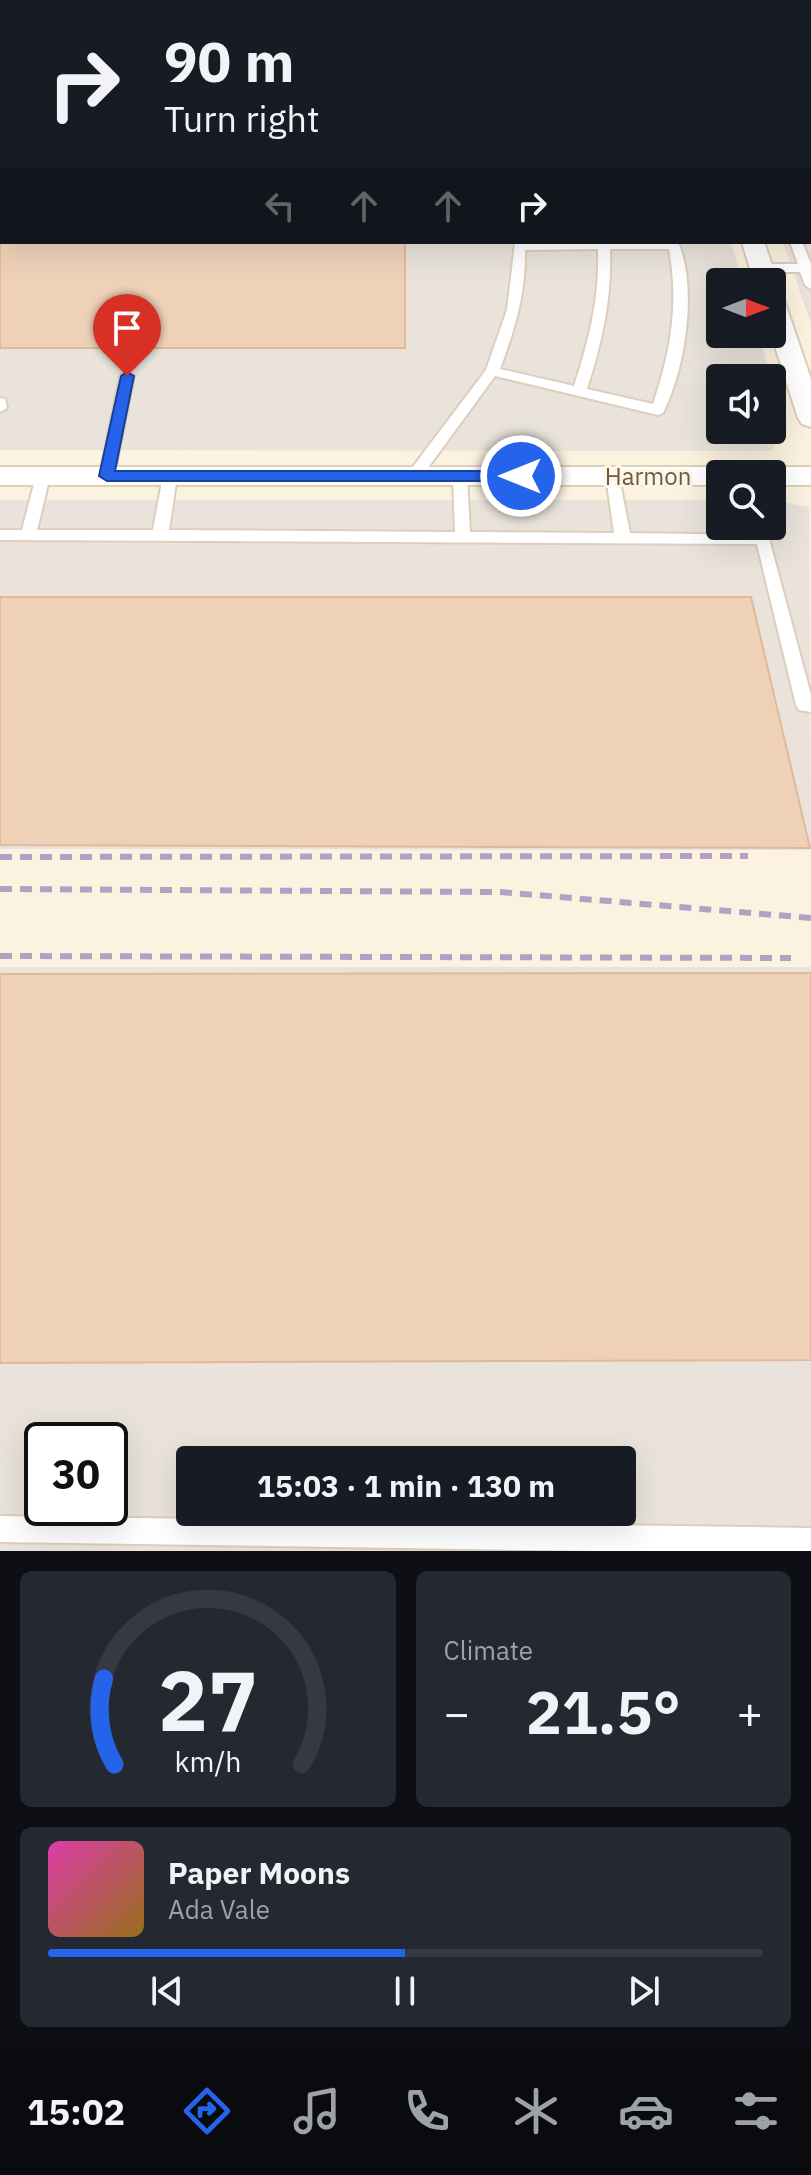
<!DOCTYPE html>
<html lang="en">
<head>
<meta charset="utf-8">
<style>
	body { margin:0; font-family:"IBM Plex Sans",sans-serif; background:#242831; color:#f1f3f6; height:100vh; display:flex; flex-direction:column; font-size:30px; white-space:nowrap }
	* { box-sizing:border-box; margin:0 }
	p { font-size:26px; color:#9ea1a6 }
	.icon { flex:none; width:44px; height:44px; fill:none; stroke:currentColor; stroke-width:2; stroke-linecap:round; stroke-linejoin:round }
	.map { position:relative; height:1551px; overflow:hidden }
	.sheet { display:flex; flex-direction:column; gap:20px; padding:20px; background:#0d0f14; flex:1 }
	.sheet>* { flex:none }
	.banner { position:absolute; left:0px; top:0px; width:812px; height:244px; box-shadow:0 8px 32px #0002; background:#171b24; color:#f1f3f6; overflow:hidden }
	.needle { width:52px; rotate:90deg }
	.controls { position:absolute; left:706px; top:268px; display:grid; gap:16px }
	.controls a { display:grid; place-items:center; width:80px; height:80px; border-radius:8px; background:#171b24; box-shadow:0 8px 32px #0002; font-size:40px }
	.speed { position:absolute; left:24px; top:1422px; display:flex; gap:16px; font-size:40px; font-weight:700; text-align:center }
	.speed>* { display:grid; place-content:center; width:104px; height:104px; border-radius:50%; background:#171b24; box-shadow:0 8px 32px #0002; line-height:1 }
	.speed .limit { border:4px solid #111; border-radius:12px; background:#fff; color:#111 }
	.pin { position:absolute; display:grid; place-items:center; width:68px; height:68px; color:#fff; margin:-82px -34px; border-radius:50% 50% 50% 0; rotate:-45deg; box-shadow:0 0 8px #0007 }
	.pin .icon { rotate:45deg }
	.me { position:absolute; width:88px; margin:-44px; rotate:270deg; stroke-linejoin:round; filter:drop-shadow(0 0 6px #0008) }
	.turn { display:flex; align-items:center; gap:28px; height:168px; padding:0 32px; font-size:36px }
	.turn .icon { width:104px; height:104px; stroke-width:2.5 }
	.turn b { display:block; font-size:56px; line-height:68px }
	.lanes { display:flex; align-items:center; height:76px; padding:0 32px; background:#0003; justify-content:center; gap:40px; direction:ltr }
	.lanes .off { opacity:.35 }
	.big { font-size:60px; font-weight:700; line-height:1.1 }
	.sheet .card { flex:1; display:flex; flex-direction:column; justify-content:center; gap:12px; min-width:0; padding:0 28px; border-radius:12px; background:#242831 }
	.sheet .dial { align-items:center; gap:0 }
	.dial svg { height:208px; overflow:visible; fill:none; stroke:#363941; stroke-width:7; stroke-linecap:round; text-anchor:middle }
	.dial text { fill:#f1f3f6; stroke:none }
	.song { display:flex; align-items:center; gap:24px }
	.cover { width:96px; height:96px; border-radius:12px; background:linear-gradient(135deg,hsl(320 70% 55%),hsl(40 70% 35%)) }
	.played { height:8px; border-radius:4px; background:linear-gradient(90deg,#2563eb 50%,#363941 50%) }
	.keys { display:flex; justify-content:space-around; direction:ltr }
	.heat { display:flex; justify-content:space-between; align-items:center; font-size:44px; direction:ltr }
	.sheet .tiles { flex:1; display:grid; gap:20px; grid-template-columns:1fr 1fr }
	.card:last-child { grid-column:span 2 }
	.trip { position:absolute; left:176px; top:1446px; width:460px; height:80px; border-radius:8px; background:#171b24; box-shadow:0 8px 32px #0002; font-weight:700; line-height:80px; text-align:center }
	.tab-bar { display:flex; height:128px; justify-content:space-around; align-items:center; background:#090b0e; color:#9ea1a6 }
	.tab-bar .icon { width:56px; height:56px }
	.tab-bar .on { color:#2563eb }
	.tab-bar b { font-size:36px; color:#f1f3f6 }
	.map>svg:first-child { display:block }
</style>
</head>
<body>
<div class="map">
<svg width="811" height="1551" viewBox="0 0 811 1551">
	<rect width="100%" height="100%" fill="#fbf2df"/>
	<path fill="#e9e3db" fill-rule="evenodd" d="M0 0H662L2 2V242H731L743 282H720V334H758L772 378H720V430H772V379L787 430 770 451 0 450Z
		M702 0H811V324L783 242H810V2Z
		M0 500H720V526H772V500L809 507 811 850 0 849Z
		M0 967H811V1551H0ZM42 1440H110V1508H42ZM190 1460H622V1512H190Z"/>
	<path fill="#efd1b8" stroke="#e1b999" stroke-width="2" d="M0 0H601L602 2H2L0 90Z
		M729 0H811V72L810 2Z
		M0 186 2 242H405V348H0Z
		M0 597H751L810 848 0 845Z
		M811 973V1360L0 1363V974Z"/>
	<g fill="none" stroke-linecap="round" stroke-linejoin="round">
		<defs>
			<path id="lane" d="M628 0H638L639 2H629Z
				M0 137H2V143H0Z
				M810 170H811V176H810Z
				M0 178H2V184H0Z
				M678 242C698 289 685 369 663 413L658 415 495 376 419 480H409V472L486 370 507 310 515 243ZM598 249C600 297 589 340 574 386L500 369C515 329 526 292 525 250ZM610 249H669C679 304 671 351 653 404L587 389C602 342 612 298 610 249Z
				M790 242H802L811 264V289L805 285 800 272H762L756 268 762 264H798Z
				M127 372 134 376 114 476 107 481 100 476 120 376Z
				M0 398 5 399 7 408 0 412Z
				M43 471 50 476 37 530H153L163 476 170 471 177 476 169 530 455 532 453 476 460 471 467 476 470 532 614 533 606 476 613 471 618 472 630 533 768 535 811 695V712L799 710 796 705 757 544 0 540V530H22L36 476Z
				M0 1516 811 1528V1551H595L0 1542Z"/>
			<path id="street" d="M676 0H694L695 2H677Z
				M742 242H764L778 282 774 287 772 288V282H754Z
				M772 293 781 295 784 300 811 379V427L802 424 798 418 771 334Z
				M0 467H720L730 469 733 474H720V485H0Z
				M772 467H811V485H772V474H759L762 469Z"/>
		</defs>
		<use href="#lane" stroke="#decebc" stroke-width="4"/>
		<use href="#street" stroke="#decebc" stroke-width="4"/>
		<use href="#lane" fill="#fff" fill-rule="evenodd"/>
		<use href="#street" fill="#fff" fill-rule="evenodd"/>
		<path stroke="#b4a0c2" stroke-width="6" stroke-dasharray="12 8" stroke-linecap="butt" d="M0 857 748 856
			M0 889 500 892 811 918
			M0 956 791 958"/>
	</g>
	<path fill="#2563eb" stroke="#184099" stroke-width="2" d="M127 372 134 376 115 471H521L529 476 521 481H107L99 476 121 376Z"/>
	<g text-anchor="middle" dominant-baseline="central" stroke-width="6" stroke-linejoin="round" paint-order="stroke">
		<g font-size="24" fill="#705948" stroke="#fef6e5">
			<text x="648" y="476">Harmon</text>
		</g>
	</g>
</svg>
<div class="controls">
<a><svg class="needle" viewBox="-14 -14 28 28"><path d="M0-13l5 13h-10z" fill="#e53935"/><path d="M0 13l5-13h-10z" fill="#9ea1a6"/></svg></a>
<a><svg class="icon" aria-label="sound" viewBox="0 0 24 24"><path d="M4 9h4l5-4v14l-5-4H4zM17 9q2 3 0 6"/></svg></a>
<a><svg class="icon" aria-label="search" viewBox="0 0 24 24"><circle cx="10" cy="10" r="6"/><path d="M15 15l6 6"/></svg></a>
</div>
<div class="speed"><div class="limit">30</div></div>
<div class="pin" style="left:127px;top:376px;background:#d93025"><svg class="icon" aria-label="arrive" viewBox="0 0 24 24"><path d="M6 21V4h12l-3 4 3 4H6"/></svg></div>
<svg class="me" style="left:521px;top:476px" viewBox="-20 -20 40 40"><circle r="17" fill="#2563eb" stroke="#fff" stroke-width="3"/><path d="M0-11L8 9 0 5-8 9z" fill="#fff"/></svg>
<div class="trip">15:03 · 1 min · 130 m</div>
<div class="banner">
<div class="turn"><svg class="icon" aria-label="right" viewBox="0 0 24 24"><path d="M7 20v-9h11M14 6l5 5-5 5"/></svg><div><b>90 m</b>Turn right</div></div>
<div class="lanes"><svg class="icon off" aria-label="left" viewBox="0 0 24 24"><path d="M17 20v-9H6M10 6l-5 5 5 5"/></svg><svg class="icon off" aria-label="ahead" viewBox="0 0 24 24"><path d="M12 20V5M6 11l6-6 6 6"/></svg><svg class="icon off" aria-label="ahead" viewBox="0 0 24 24"><path d="M12 20V5M6 11l6-6 6 6"/></svg><svg class="icon" aria-label="right" viewBox="0 0 24 24"><path d="M7 20v-9h11M14 6l5 5-5 5"/></svg></div>
</div>
</div>
<section class="sheet">
<div class="tiles">
<div class="card dial"><svg viewBox="0 0 100 80">
<path d="M14 69A42 42 0 1 1 86 69"/>
<path d="M14 69A42 42 0 0 1 10 36" stroke="#2563eb"/>
<text x="50" y="56" font-size="32" font-weight="700">27</text>
<text x="50" y="72" font-size="11">km/h</text>
</svg></div>
<div class="card"><p>Climate</p>
<div class="heat"><a>−</a><b class="big">21.5°</b><a>+</a></div>
</div>
<div class="card">
<div class="song"><i class="cover"></i><div><b>Paper Moons</b><p>Ada Vale</p></div></div>
<div class="played"></div>
<div class="keys"><svg class="icon" aria-label="previous" viewBox="0 0 24 24"><path d="M18 5L8 12l10 7zM5 5v14"/></svg><svg class="icon" aria-label="pause" viewBox="0 0 24 24"><path d="M8 5v14M16 5v14"/></svg><svg class="icon" aria-label="next" viewBox="0 0 24 24"><path d="M6 5l10 7-10 7zM19 5v14"/></svg></div>
</div>
</div>
</section>
<nav class="tab-bar">
<b>15:02</b>
<svg class="icon on" aria-label="directions" viewBox="0 0 24 24"><path d="M12 3l9 9-9 9-9-9zM9 14v-3h6M13 9l2 2-2 2"/></svg>
<svg class="icon" aria-label="music" viewBox="0 0 24 24"><path d="M9 18V5l10-2v13"/><circle cx="6" cy="18" r="3"/><circle cx="16" cy="16" r="3"/></svg>
<svg class="icon" aria-label="phone" viewBox="0 0 24 24"><path d="M5 4h4l2 5-3 2q2 4 5 5l2-3 5 2v4C11 20 4 13 5 4z"/></svg>
<svg class="icon" aria-label="climate" viewBox="0 0 24 24"><path d="M12 3v18M4 7l16 10M4 17L20 7"/></svg>
<svg class="icon" aria-label="car" viewBox="0 0 24 24"><path d="M5 17H2v-5l4-1 3-4h7l3 4 3 1v5h-3M9 17h6M6 11h13"/><circle cx="7" cy="17" r="2"/><circle cx="17" cy="17" r="2"/></svg>
<svg class="icon" aria-label="filters" viewBox="0 0 24 24"><path d="M4 7h16M4 17h16"/><circle cx="9" cy="7" r="2"/><circle cx="15" cy="17" r="2"/></svg>
</nav>
</body>
</html>
